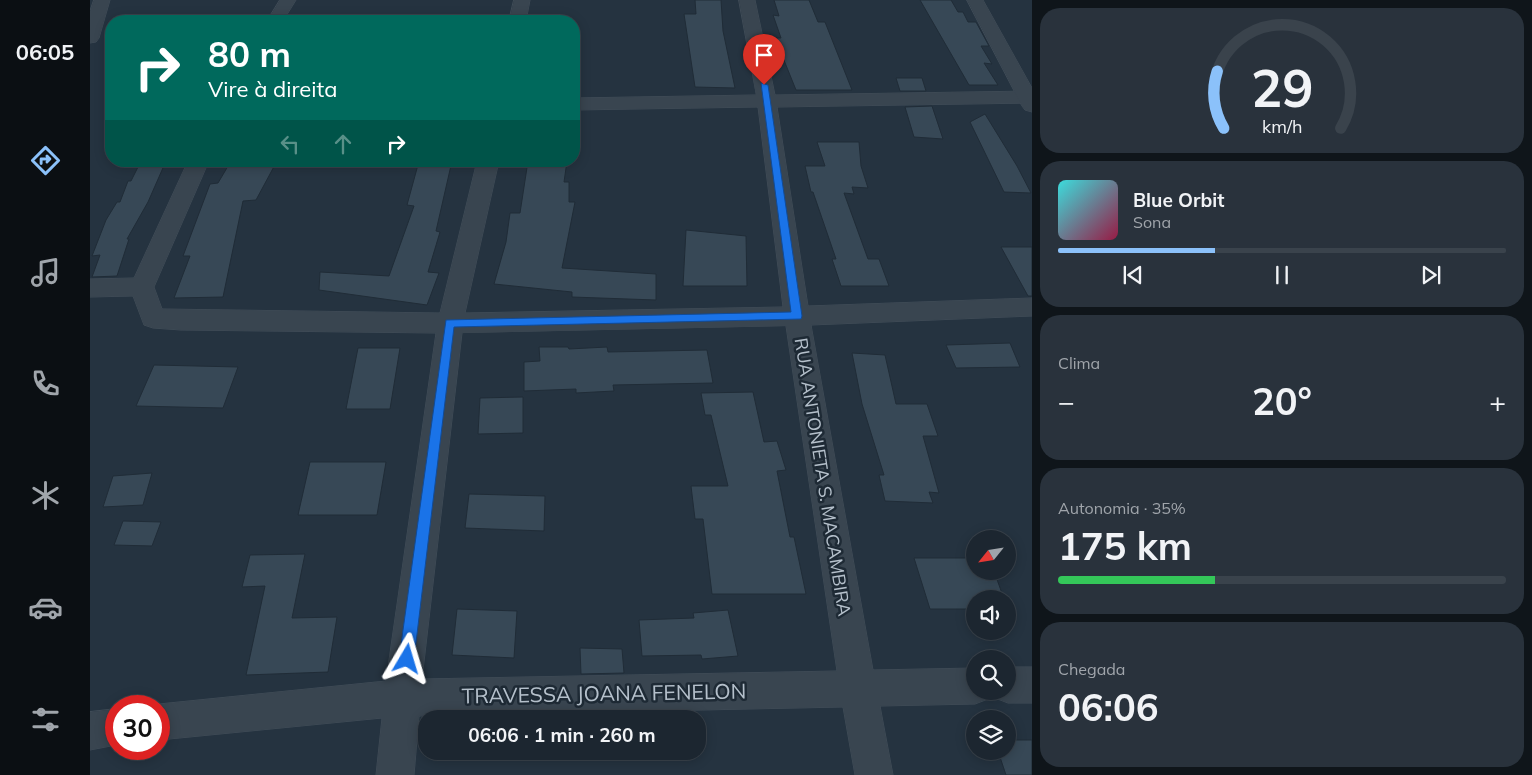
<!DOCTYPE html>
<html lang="pt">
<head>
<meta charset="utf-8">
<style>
	body { margin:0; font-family:Mulish,sans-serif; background:#29323c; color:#f1f3f6; height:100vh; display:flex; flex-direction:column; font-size:19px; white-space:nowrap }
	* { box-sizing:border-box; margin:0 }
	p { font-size:16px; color:#a0a5ab }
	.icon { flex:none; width:28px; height:28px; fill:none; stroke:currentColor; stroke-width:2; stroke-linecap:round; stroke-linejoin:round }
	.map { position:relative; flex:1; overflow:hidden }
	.drawer { display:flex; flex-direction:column; gap:8px; padding:8px; background:#0f151a; width:500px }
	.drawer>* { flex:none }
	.banner { position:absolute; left:15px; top:15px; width:475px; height:152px; border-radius:20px; box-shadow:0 2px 12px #0003,0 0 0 1px #3a434c; background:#00695c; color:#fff; overflow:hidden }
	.needle { width:32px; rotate:240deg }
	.buttons { position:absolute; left:876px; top:530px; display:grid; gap:10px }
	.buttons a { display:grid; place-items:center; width:50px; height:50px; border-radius:50%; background:#1c2630; box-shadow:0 2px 12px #0003,0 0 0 1px #3a434c; font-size:25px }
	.speed { position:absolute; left:15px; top:695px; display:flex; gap:10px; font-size:25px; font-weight:700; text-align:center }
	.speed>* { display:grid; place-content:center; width:65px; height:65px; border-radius:50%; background:#1c2630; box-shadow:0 2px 12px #0003,0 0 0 1px #3a434c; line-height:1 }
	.speed .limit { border:8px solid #d22; background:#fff; color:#111 }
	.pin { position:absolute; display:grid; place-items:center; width:42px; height:42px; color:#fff; margin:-51px -21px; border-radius:50% 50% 50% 0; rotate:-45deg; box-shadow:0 0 5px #0007 }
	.pin .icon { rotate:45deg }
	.me { position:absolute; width:55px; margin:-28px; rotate:7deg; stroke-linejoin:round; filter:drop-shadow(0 0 4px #0008) }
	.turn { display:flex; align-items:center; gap:18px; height:105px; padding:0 20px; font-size:22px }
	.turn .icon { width:65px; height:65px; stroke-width:2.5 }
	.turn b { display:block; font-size:35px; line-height:42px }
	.lanes { display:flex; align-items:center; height:48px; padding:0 20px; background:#0003; justify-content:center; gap:25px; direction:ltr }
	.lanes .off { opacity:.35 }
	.big { font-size:38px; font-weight:700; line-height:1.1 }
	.drawer .tile { flex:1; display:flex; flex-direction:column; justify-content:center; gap:8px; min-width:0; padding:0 18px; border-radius:20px; background:#29323c }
	.drawer .dial { align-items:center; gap:0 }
	.dial svg { height:130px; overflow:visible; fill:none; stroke:#3a434c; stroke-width:7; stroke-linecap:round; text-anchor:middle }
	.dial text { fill:#f1f3f6; stroke:none }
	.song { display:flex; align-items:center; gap:15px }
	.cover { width:60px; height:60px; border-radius:8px; background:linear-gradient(135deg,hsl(180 70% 55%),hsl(340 70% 35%)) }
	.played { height:5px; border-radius:2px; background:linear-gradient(90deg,#8bc1fa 35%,#3a434c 35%) }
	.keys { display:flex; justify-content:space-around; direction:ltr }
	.heat { display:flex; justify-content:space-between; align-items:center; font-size:28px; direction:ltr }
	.charge { height:8px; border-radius:4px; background:linear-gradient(90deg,#34c759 35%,#3a434c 0) }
	.trip { position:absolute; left:328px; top:710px; width:288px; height:50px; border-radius:20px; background:#1c2630; box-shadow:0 2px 12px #0003,0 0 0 1px #3a434c; font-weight:700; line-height:50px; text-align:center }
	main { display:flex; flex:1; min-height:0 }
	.dock { display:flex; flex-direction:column; width:90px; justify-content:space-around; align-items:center; background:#0b0f13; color:#a0a5ab }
	.dock .icon { width:35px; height:35px }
	.dock .on { color:#8bc1fa }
	.dock b { font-size:22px; color:#f1f3f6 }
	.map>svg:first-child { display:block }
</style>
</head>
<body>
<main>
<nav class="dock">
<b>06:05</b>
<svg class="icon on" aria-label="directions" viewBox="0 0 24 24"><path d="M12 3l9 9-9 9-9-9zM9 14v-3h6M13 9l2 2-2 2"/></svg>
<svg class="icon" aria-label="music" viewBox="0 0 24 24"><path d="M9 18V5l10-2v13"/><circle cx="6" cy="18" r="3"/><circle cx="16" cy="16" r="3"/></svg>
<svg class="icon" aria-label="phone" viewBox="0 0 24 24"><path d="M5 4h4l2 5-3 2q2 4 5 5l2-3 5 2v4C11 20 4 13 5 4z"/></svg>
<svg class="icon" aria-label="climate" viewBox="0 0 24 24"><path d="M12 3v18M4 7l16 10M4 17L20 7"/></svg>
<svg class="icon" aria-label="car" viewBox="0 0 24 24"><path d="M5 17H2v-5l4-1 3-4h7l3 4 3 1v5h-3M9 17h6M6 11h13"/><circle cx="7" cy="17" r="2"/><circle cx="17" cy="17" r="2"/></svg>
<svg class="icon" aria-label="filters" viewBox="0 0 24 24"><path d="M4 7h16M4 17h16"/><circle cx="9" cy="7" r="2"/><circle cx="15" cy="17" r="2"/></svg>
</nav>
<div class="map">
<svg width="942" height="775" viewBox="0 0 942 775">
	<rect width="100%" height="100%" fill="#253340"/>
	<path fill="#374856" stroke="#202c37" d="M605 0H631L633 31 645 88 605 87 594 14H606Z
		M684 0H719L728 22H735L762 90H706L685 38H691L683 15 689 16Z
		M830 0H861L868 12H873L878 22H886L899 46H891L902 64 894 63 908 85H879Z
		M806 78H832L836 91H810Z
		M842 106 853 139 824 137 815 107Z
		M895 114 927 166 941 193 914 192 880 122Z
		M727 142H769L771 166 778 188 762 187 764 194 754 193 778 259H789L799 286H751L742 259H746L723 192H721L715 166H735Z
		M51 161H76L58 202 37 239H39L27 276 2 277 10 255 2 256 16 220 27 202H30L38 181H41Z
		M141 161H187L166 200 153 201 133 297 84 298 100 256H93L120 184 128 183Z
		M329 161H362L346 231 350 232 338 272 349 273 337 305 229 290 230 272 299 276 324 206 317 205Z
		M438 161H477L474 182H479V202H485L472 268 566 274V300L482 297V292L404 284 416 242 420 213H430Z
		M596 230 656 236 657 286H593Z
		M911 247H942V296H938Z
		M920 343 930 367 866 368 856 345Z
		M449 347H478L479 349 517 347 518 352 617 350 623 383 523 385 524 391 486 393V389L434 391V362L450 361Z
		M268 348H310L300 409H256Z
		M762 353 795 355 806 404H837L848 436H833L849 493 839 492 843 503 795 501 789 475H794L772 404Z
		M64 365 148 367 133 408 46 406Z
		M663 392 674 442 687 441 696 470 687 471 700 537H704L716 594H622L613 519H605L601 486H638L621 415H615L611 393Z
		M433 397V433L388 434 390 398Z
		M220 462H296L287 515H208Z
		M62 473 53 505 13 507 23 476Z
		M379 494 455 496 454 531 375 528Z
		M33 521 71 522 62 546 24 545Z
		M215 554 202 618 247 617 238 672 156 675 175 586 152 587 160 555Z
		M824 558H885V571H904L914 599H885V609H840Z
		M367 609 427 611 424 658 362 655Z
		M638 610 648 656 612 659 611 655 552 656 549 620 604 618 603 613Z
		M490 648 532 649 534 673 491 674Z
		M918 740H942V775H916L908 751H918Z"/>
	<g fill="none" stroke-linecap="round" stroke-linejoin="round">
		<defs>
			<path id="minor" d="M4 0H20L9 38 6 42 0 43V11Z
				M190 0H206L193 21H177Z
				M424 0H440L436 21H419Z
				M649 0H665L685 95 942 91V103L687 107 718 306 942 298V316L721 325 783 670 885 668V691H901L898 699 885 704 790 706 803 775H765L753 707 329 716 324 775H286L292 718 69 740V706H63L69 704 296 681 346 333 91 330 63 328 54 325 43 296 0 297V279L44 278 98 161H119L64 287 72 309 350 313 387 161H409L375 313 693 307 668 107 484 110V98L666 95ZM696 326 747 671 332 679 372 333Z
				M918 667H942V703H918L905 698 903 691H918Z
				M26 709V745L0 750V712Z"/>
			<path id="tertiary" d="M877 0H893L942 88V112L935 110 932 106Z"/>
		</defs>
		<use href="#minor" stroke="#424e59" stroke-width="1"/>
		<use href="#tertiary" stroke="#424e59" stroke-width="1"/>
		<use href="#minor" fill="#394550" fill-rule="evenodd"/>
		<use href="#tertiary" fill="#394550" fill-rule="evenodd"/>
	</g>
	<path fill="#1a73e8" stroke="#114b97" d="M671 83 678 85 712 316 711 319 364 327 324 659 322 664 317 666 312 664 309 659 356 320 701 312Z"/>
	<g text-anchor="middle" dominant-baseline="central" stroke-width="5" stroke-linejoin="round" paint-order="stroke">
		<g font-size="18" fill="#b5c0cb" stroke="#1e2a35">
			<text transform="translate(733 477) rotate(81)">RUA ANTONIETA S. MACAMBIRA</text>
		</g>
		<g font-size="21" fill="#b5c0cb" stroke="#1e2a35">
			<text transform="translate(514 693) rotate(-1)">TRAVESSA JOANA FENELON</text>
		</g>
	</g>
</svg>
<div class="buttons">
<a><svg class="needle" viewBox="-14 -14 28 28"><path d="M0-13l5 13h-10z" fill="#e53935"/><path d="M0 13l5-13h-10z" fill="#a0a5ab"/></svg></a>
<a><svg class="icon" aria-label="sound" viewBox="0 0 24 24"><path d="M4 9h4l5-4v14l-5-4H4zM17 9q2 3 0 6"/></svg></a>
<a><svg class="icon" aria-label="search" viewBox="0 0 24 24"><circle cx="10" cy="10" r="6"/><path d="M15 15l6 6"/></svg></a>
<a><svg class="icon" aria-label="layers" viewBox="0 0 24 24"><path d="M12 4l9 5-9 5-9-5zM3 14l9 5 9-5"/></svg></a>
</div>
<div class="speed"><div class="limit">30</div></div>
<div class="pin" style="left:674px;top:85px;background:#d93025"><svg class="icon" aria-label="arrive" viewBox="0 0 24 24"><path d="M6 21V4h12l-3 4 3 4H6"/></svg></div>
<svg class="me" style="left:317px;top:659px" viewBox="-20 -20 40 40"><path d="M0-17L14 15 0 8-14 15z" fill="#1a73e8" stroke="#fff" stroke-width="4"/></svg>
<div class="trip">06:06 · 1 min · 260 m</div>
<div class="banner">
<div class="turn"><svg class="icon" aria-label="right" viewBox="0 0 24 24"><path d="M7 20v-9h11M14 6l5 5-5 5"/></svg><div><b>80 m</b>Vire à direita</div></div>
<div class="lanes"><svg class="icon off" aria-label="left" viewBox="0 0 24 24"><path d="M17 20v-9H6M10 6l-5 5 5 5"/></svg><svg class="icon off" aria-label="ahead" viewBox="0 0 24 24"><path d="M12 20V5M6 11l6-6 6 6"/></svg><svg class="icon" aria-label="right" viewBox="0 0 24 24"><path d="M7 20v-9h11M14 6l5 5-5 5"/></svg></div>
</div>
</div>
<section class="drawer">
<div class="tile dial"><svg viewBox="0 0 100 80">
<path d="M14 69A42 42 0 1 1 86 69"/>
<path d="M14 69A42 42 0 0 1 10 34" stroke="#8bc1fa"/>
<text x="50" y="56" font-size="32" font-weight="700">29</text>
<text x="50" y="72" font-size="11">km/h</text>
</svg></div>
<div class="tile">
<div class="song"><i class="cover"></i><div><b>Blue Orbit</b><p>Sona</p></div></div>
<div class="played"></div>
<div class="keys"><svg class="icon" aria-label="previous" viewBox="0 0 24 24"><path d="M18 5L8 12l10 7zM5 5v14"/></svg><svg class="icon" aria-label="pause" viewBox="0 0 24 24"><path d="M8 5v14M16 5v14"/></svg><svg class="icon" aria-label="next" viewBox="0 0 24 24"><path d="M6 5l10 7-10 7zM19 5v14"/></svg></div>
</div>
<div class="tile"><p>Clima</p>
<div class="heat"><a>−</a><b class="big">20°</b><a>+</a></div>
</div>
<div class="tile"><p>Autonomia · 35%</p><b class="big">175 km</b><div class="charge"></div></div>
<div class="tile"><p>Chegada</p><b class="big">06:06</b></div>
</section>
</main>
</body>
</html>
